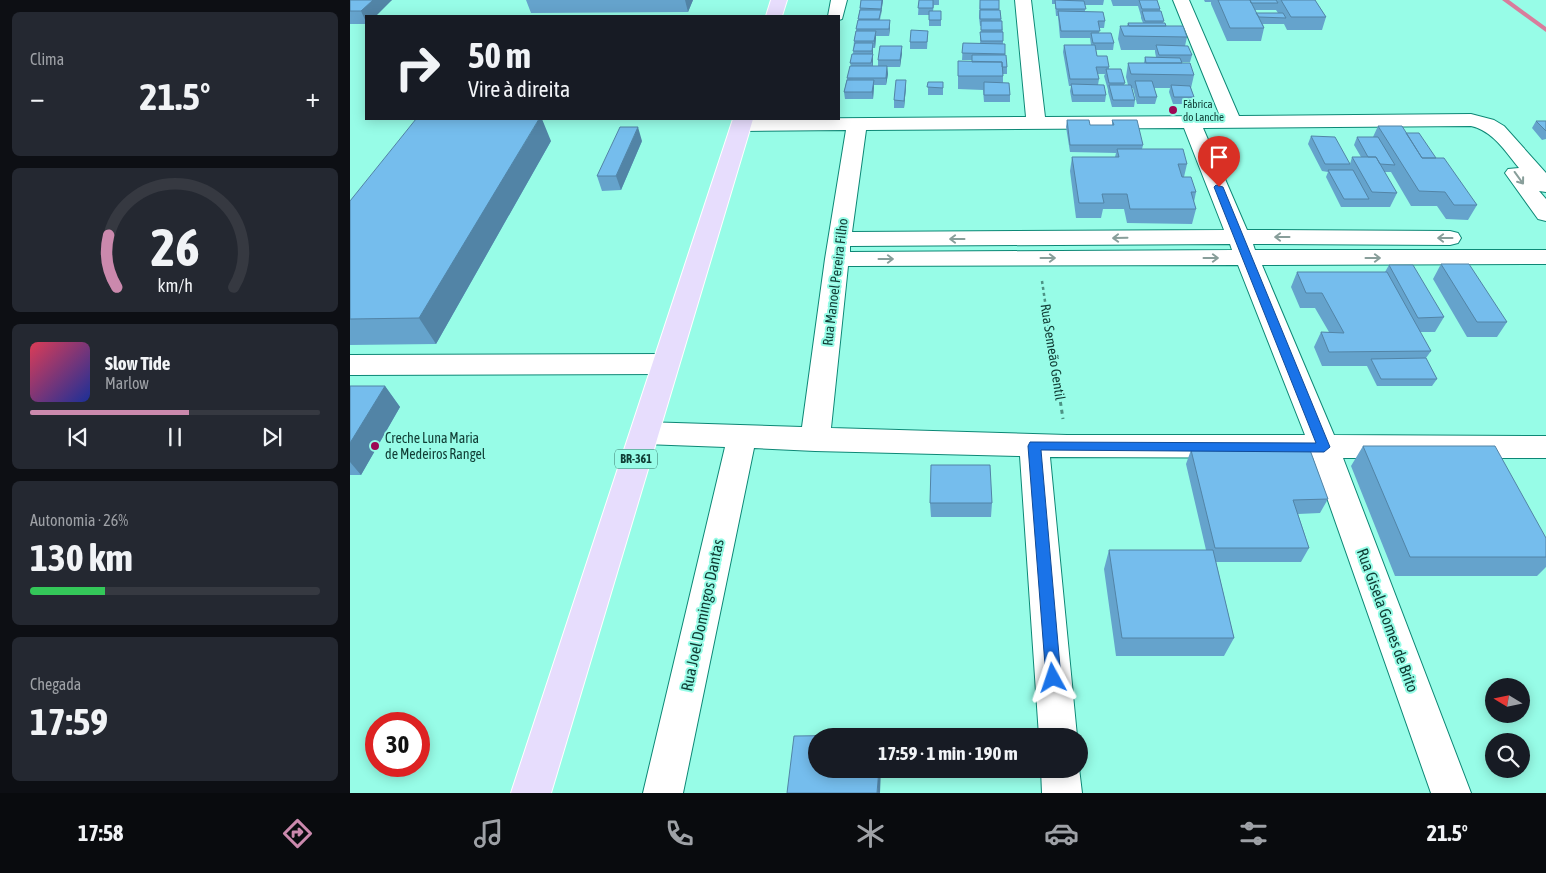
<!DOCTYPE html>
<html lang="pt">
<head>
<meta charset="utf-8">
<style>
	body { margin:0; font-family:"Asap Condensed",sans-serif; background:#242831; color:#f1f3f6; height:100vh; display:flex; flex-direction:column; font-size:19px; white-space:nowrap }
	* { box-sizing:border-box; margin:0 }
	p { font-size:16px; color:#9ea1a6 }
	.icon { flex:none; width:28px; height:28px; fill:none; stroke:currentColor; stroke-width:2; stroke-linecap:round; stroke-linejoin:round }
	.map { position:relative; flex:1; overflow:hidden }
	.drawer { display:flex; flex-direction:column; gap:12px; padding:12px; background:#0d0f14; width:350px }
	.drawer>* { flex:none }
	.top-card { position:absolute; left:15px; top:15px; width:475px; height:105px; border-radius:0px; box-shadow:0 2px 12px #0003; background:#171b24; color:#f1f3f6; overflow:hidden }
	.needle { width:32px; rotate:280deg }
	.controls { position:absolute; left:1135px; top:678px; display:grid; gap:10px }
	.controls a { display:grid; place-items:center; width:45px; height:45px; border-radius:50%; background:#171b24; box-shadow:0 2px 12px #0003; font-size:25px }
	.speed { position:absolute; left:15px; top:712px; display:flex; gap:10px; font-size:25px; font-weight:700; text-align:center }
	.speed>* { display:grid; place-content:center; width:65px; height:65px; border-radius:50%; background:#171b24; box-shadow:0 2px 12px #0003; line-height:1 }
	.speed .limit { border:8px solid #d22; background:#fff; color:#111 }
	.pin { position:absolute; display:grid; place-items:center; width:42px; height:42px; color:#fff; margin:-51px -21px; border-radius:50% 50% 50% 0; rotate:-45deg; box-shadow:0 0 5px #0007 }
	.pin .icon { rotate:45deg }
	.me { position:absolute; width:55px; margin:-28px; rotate:355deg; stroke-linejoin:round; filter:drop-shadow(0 0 4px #0008) }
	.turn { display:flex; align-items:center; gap:18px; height:105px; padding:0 20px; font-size:22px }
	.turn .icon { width:65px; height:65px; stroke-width:2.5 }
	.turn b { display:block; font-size:35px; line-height:42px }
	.big { font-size:38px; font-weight:700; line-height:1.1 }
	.drawer .card { flex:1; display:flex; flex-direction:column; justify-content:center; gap:8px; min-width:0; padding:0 18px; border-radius:8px; background:#242831 }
	.drawer .dial { align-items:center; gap:0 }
	.dial svg { height:130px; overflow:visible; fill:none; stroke:#363941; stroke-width:7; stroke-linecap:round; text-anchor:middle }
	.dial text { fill:#f1f3f6; stroke:none }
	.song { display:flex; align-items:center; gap:15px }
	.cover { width:60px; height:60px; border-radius:8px; background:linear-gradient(135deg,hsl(350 70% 55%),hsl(230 70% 35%)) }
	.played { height:5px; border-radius:2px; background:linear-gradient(90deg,#cb89ad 55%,#363941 55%) }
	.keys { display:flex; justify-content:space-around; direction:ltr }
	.heat { display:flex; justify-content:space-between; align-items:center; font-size:28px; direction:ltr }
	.charge { height:8px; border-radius:4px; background:linear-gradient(90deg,#34c759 26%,#363941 0) }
	.trip { position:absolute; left:458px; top:728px; width:280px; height:50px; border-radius:25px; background:#171b24; box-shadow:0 2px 12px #0003; font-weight:700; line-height:50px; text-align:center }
	.tabs { display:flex; height:80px; justify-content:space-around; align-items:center; background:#090b0e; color:#9ea1a6 }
	.tabs .icon { width:35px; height:35px }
	.tabs .on { color:#cb89ad }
	.tabs b { font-size:22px; color:#f1f3f6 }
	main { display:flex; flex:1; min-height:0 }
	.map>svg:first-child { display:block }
</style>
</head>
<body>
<main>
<section class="drawer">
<div class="card"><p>Clima</p>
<div class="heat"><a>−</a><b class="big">21.5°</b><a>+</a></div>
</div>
<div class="card dial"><svg viewBox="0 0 100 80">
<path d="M14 69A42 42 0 1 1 86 69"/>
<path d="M14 69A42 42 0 0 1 9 37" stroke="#cb89ad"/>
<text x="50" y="56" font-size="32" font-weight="700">26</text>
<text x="50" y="72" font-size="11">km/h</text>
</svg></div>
<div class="card">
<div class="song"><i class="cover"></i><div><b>Slow Tide</b><p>Marlow</p></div></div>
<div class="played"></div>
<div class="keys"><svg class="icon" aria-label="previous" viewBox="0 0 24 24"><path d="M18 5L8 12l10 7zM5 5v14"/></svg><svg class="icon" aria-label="pause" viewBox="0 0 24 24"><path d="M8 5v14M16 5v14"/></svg><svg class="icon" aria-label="next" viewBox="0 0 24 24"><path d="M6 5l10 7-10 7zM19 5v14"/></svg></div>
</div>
<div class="card"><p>Autonomia · 26%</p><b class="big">130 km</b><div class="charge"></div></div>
<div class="card"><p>Chegada</p><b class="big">17:59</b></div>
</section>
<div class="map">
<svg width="1196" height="793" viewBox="0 0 1196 793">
	<rect width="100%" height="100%" fill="#97fce7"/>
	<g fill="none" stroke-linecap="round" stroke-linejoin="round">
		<path fill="#d87d9c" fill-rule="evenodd" d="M1152 0H1159L1196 27V32Z"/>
		<defs>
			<path id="minor" d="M481 0H497L492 19 489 20V16H478Z
				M665 0H681L695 117 870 116 823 0H839L889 116 1121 114 1144 120 1154 126 1196 173V192L1189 191 1196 199V221L1188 219 1155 173 1158 169 1169 168C1155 151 1143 131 1121 126L853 128 897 230 1100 231 1108 233 1111 238 1108 243 1100 245 903 244 905 250H1196V264L912 265 984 435 1196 436V458H993L1121 793H1081L963 458 700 457 727 736H689L670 456 465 451 404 448 333 793H293L375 447 294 444 284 441 280 433 284 425 294 422 452 427 475 259 496 130 392 131 385 129 382 125 385 121 392 119 676 117ZM834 128 874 230 502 232 516 130ZM880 244 882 250 500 252V246ZM888 265 955 435H717L481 428 498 266Z
				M316 354 325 357 329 364 325 371 316 374 0 375V355Z
				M729 768 732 793H692L691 769Z"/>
			<path id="major" d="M421 0H437L432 16H416Z
				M383 119H403L201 793H161Z"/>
		</defs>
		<use href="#minor" stroke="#0d8876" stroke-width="2"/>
		<use href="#major" stroke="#fff" stroke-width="2"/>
		<path stroke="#4d9385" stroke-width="2.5" stroke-dasharray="3 3" stroke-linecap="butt" d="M692 281 696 308"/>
		<path stroke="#4d9385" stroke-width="3" stroke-dasharray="4 4" stroke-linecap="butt" d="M696 307 713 419"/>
		<use href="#minor" fill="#fff" fill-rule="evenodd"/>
		<use href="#major" fill="#e7ddfd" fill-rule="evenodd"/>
	</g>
	<path fill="#65a3cc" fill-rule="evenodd" d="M0 0H42L16 16V24H0Z
		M176 0H343L338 12 181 13Z
		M511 0H533L530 20 540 27 539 36H526L525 48H523V66H528V60L552 53 550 67H537L538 74 536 85H524L523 99H495L494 92 497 78 501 66 500 63 503 54 504 41 508 20Z
		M569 0H589V5H584L583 11H591V26H579V15H568Z
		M630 0H649V10H650L653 32V44H655V55L657 67V74H653V83L660 95V102H634L633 90 608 89V61L622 62V60H612L613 43 630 44 631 26H630L629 17Z
		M702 0H754L753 5H735V12L755 21 754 28H749V33L764 43 763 50H746L747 56 759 67V69L775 83 774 85H778L776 77 778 63H794L795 57H806L805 52V50H771L768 39 770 26H777L778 23H793L791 18V16L788 6H763L761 0H807L810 9V11L814 21 813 23 816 26 837 37 835 46 842 55 840 62H831L844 75 841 88 844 97 843 104H823L819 92 820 88H804L807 97 805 104H787L783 88H782L785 100 784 107H762L758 92V90L754 76 755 74H748L749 79 748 85 756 95 755 102H722L720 91 721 86H719L713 52 714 45H741L740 38H710L708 16H706L705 4H702Z
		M854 0H965L976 17 972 30H937L934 24H913L914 28 911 41H877L861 4V2H855ZM905 10H926L928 13H906Z
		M578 31 577 49H560V42Z
		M578 82H593V95H578Z
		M556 87 554 108H544V100Z
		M717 120 740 125H762V120L793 145 792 149 837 164 834 177 846 192 844 202 846 209 842 224 777 223 774 209H753L751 218H726L720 171 722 157H765L766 153 720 152 716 127Z
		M1186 121H1196V139L1192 140 1182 128Z
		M1028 126 1056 133 1086 158 1127 205 1118 220 1096 219 1087 206H1061L1041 172H1034L1047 193 1040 207H991L976 177 978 172 972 171 958 144 961 136 1000 164 1002 157H1011L1004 145 1007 137H1023Z
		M201 141 86 344 0 345V201Z
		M292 141 271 190 252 191 247 176Z
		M1091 264 1157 322 1147 337H1117L1083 279Z
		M1039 265 1094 317 1085 332H1070L1081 351 1076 358 1087 379 1082 386H1027L1017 366H972L964 347 971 332H979L965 308H950L941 287 947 272H1035Z
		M0 386H35L50 407 11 475H0Z
		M1013 446 1196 538V567L1187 576H1045L1001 466Z
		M841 450 978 499 970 513 948 514 959 548 951 562H866L884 638 874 656H766L754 569 759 550H856L836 464Z
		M580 503H642L641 517H581Z"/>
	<path fill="#5284a6" d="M23 0H42L26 16H16V22L11 11Z
		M335 0H343L338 12Z
		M532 0H533L531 15V9Z
		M540 20V27L539 36V29Z
		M526 31V38L525 48 524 41Z
		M523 43V61L522 70V51Z
		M552 46V53L550 67V60Z
		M537 66 538 74 536 85V78Z
		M524 80V87L523 99 522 92Z
		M556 80V87L554 108V101Z
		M189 119H192L201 141 86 344 69 318Z
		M288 127 292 141 271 190 266 176Z
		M35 386 50 407 11 475 0 462V443Z
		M529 769H531L530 793H527Z"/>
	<path fill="#75bded" stroke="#5284a6" d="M0 0H23L11 11H0Z
		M511 0H532L531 9 510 8Z
		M569 0H583V8H568Z
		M630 0H649V9H630Z
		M705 0 734 1 736 9H706Z
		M789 0H807L810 9H792Z
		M868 0H900L914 28H880Z
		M900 0H926L928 3H901Z
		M931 0H965L976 17H941Z
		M510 10H531L529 19H508Z
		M630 10H650L651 19H630Z
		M579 11H591V20H579Z
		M708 11 753 12 755 21H748L750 31H711Z
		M792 11H811L814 21H795Z
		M906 13H933L936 18 909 17Z
		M508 20H540L539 29H506Z
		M631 21H652V30H631Z
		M778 23H815L816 26H779Z
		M770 26H833L837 37 774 36Z
		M561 30 578 31 577 42H560Z
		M506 31H526L524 41H504Z
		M630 32H653V41H631Z
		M741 33H761L764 43H743Z
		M505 43H523L522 51H503Z
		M613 43 655 44V54L612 53Z
		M714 45H745L747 56H757L759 67H746L749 79H720Z
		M806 45 838 46 842 55H809Z
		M530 46H552L550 60H528Z
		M502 54H523L521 63H500Z
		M622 55H656L657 67H652V62H622Z
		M795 57 830 58 832 63H796Z
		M608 61 652 62 653 76H608Z
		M778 63H840L844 75 781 74Z
		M500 66H537L536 78H497Z
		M756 69H771L775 83H759Z
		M497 80H524L522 92H494Z
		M546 80H556L554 101 544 100Z
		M785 81H802L807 97H789Z
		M578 82H593V88L577 87Z
		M634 82 659 83 660 95H634Z
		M721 84 754 85 756 95H723Z
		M759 85H781L785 100H763Z
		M821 85 840 86 844 97H824Z
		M66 119H189L69 318 0 319V201Z
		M717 120H739L740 125H764L762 120H787L793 145H720Z
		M1186 121H1196V131Z
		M1028 126H1052L1072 158H1094L1127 205H1104L1095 192 1069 191Z
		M270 127H288L266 176H247Z
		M1056 133H1069L1086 158H1072Z
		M961 136 985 137 1000 164H975Z
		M1007 137H1028L1045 165 1030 164 1026 157H1018Z
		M767 149H833L837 164H828L832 177H841L846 192H841L846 209H780L777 194H752L754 203H729L722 157H769Z
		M1002 157H1026L1047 193 1022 192Z
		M978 170H1003L1019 199H994Z
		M1091 264H1119L1157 322H1127Z
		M1039 265H1063L1094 317 1068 318Z
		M947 272H1037L1081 351 979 352 971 332 994 333 972 293H956Z
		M1076 358 1087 379H1031L1021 359Z
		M0 386H35L0 443Z
		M1013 446H1145L1196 538V557H1060Z
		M841 450H960L978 499 943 500 959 548H865Z
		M581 465H640L642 503H580Z
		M759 550H863L884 638H772Z
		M530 735V736H466V769H529L527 793H437L444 736Z"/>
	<defs><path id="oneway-shaft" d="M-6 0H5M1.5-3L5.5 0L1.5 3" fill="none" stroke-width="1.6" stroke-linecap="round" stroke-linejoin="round" transform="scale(1.25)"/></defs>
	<g stroke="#889e9a">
		<use href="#oneway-shaft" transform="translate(1169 178) rotate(54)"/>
		<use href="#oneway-shaft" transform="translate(932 237) rotate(-180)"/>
		<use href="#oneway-shaft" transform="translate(770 238) rotate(179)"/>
		<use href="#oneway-shaft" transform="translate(1095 238) rotate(-180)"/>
		<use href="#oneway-shaft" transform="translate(607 239) rotate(-180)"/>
		<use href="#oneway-shaft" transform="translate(698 258)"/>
		<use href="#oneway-shaft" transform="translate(861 258)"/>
		<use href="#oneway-shaft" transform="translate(1023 258)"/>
		<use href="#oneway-shaft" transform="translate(536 259)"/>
	</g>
	<path fill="#1a73e8" stroke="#114b97" d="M866 185 873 187 980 447 974 452 691 450 711 678 708 683 703 685 698 683 696 678 678 446 680 442 966 443 864 187Z"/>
	<g fill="#9d0854" stroke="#97fce7" stroke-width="2">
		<circle cx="823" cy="110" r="5"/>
		<circle cx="25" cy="446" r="5"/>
	</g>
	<g text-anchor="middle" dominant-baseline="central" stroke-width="4" stroke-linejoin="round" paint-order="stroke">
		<g font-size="11" fill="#103d35" stroke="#97fce7" text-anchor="start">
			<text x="833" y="104">Fábrica<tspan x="833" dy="13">do Lanche</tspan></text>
		</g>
		<rect fill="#97fce7" stroke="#38766a" stroke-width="1" x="265" y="449.5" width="42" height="19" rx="4"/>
		<g font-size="12" font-weight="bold" fill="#103d35">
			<text x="286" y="459">BR-361</text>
		</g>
		<g font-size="14" fill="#103d35" stroke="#97fce7">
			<text transform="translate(485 282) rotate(-83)">Rua Manoel Pereira Filho</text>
			<text transform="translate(703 352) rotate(81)">Rua Semeão Gentil</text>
		</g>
		<g font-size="14" fill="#103d35" stroke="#97fce7" text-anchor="start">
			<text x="35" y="438">Creche Luna Maria<tspan x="35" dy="16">de Medeiros Rangel</tspan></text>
		</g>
		<g font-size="16" fill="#103d35" stroke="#97fce7">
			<text transform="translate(352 615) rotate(-78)">Rua Joel Domingos Dantas</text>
			<text transform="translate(1038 620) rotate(70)">Rua Gisela Gomes de Brito</text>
		</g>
	</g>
</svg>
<div class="controls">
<a><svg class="needle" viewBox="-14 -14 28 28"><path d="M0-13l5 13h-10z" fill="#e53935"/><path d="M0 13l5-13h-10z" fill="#9ea1a6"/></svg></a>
<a><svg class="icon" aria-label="search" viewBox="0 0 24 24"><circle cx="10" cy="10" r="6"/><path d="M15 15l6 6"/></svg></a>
</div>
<div class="speed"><div class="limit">30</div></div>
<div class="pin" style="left:869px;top:187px;background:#d93025"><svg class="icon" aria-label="arrive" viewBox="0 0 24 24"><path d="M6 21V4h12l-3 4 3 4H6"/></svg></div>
<svg class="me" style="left:703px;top:678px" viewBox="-20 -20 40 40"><path d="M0-17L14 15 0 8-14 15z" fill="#1a73e8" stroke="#fff" stroke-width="4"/></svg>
<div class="trip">17:59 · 1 min · 190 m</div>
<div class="top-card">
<div class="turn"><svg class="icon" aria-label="right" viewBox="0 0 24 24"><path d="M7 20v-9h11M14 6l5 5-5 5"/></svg><div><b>50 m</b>Vire à direita</div></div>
</div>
</div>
</main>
<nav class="tabs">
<b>17:58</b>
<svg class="icon on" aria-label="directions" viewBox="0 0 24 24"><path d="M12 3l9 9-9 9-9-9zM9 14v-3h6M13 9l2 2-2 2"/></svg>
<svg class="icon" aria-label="music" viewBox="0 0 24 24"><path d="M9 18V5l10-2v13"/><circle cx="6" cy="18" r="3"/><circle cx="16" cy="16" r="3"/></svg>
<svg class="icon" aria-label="phone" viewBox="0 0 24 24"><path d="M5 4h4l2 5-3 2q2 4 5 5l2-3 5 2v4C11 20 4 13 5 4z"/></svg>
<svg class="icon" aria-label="climate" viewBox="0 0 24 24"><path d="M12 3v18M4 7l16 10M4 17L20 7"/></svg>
<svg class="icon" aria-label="car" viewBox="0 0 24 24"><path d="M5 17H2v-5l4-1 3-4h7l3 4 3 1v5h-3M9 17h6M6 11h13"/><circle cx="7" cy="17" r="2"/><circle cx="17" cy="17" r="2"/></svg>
<svg class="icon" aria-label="filters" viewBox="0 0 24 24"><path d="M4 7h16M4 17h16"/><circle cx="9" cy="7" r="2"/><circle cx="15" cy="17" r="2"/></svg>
<b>21.5°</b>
</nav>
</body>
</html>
